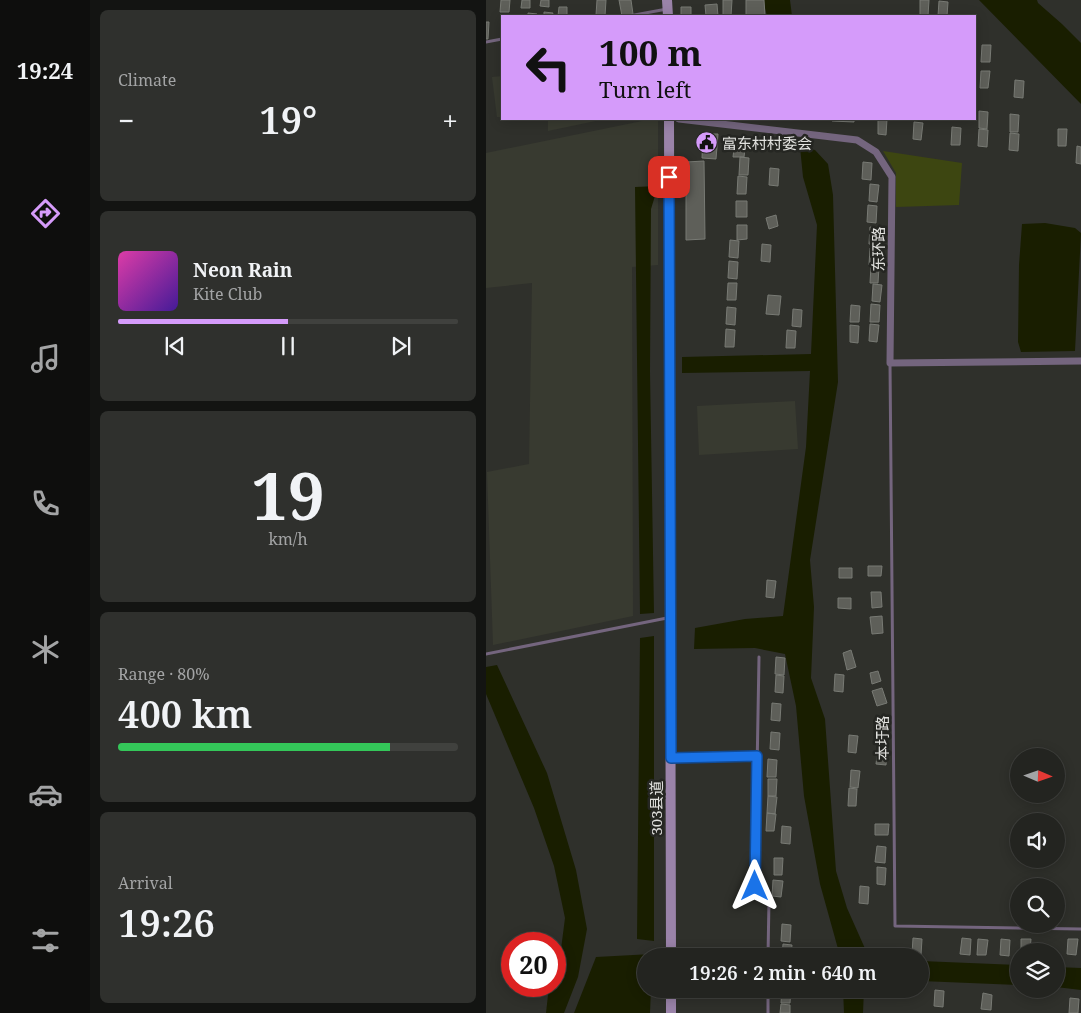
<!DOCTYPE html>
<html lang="en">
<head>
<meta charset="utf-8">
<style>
	body { margin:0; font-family:"Noto Serif","Noto Sans SC",serif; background:#2f302d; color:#f1f3f6; height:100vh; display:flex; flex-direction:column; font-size:19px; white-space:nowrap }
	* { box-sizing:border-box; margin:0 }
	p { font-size:16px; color:#a3a4a5 }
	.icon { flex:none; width:28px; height:28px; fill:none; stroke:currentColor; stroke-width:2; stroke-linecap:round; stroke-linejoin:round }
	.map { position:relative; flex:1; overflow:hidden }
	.drawer { display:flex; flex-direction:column; gap:10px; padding:10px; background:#131412; width:396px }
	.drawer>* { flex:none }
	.hud { position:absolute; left:15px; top:15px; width:475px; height:105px; border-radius:0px; box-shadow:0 2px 12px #0003,0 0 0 1px #40413e; background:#d59bfa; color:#111; overflow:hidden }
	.needle { width:32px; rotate:92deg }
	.fabs { position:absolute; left:524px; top:748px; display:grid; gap:10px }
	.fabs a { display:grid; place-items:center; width:55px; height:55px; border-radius:50%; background:#232420; box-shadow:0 2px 12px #0003,0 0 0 1px #40413e; font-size:25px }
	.speed { position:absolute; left:15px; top:932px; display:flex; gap:10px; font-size:25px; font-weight:700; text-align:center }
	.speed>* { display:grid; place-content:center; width:65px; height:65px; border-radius:50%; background:#232420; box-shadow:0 2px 12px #0003,0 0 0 1px #40413e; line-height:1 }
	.speed .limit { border:8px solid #d22; background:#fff; color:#111 }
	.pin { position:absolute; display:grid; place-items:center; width:42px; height:42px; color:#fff; margin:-21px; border-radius:10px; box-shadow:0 2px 8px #0006 }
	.me { position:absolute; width:55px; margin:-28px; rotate:0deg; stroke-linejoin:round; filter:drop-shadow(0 0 4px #0008) }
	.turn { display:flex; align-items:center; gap:18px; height:105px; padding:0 15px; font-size:22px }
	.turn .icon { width:65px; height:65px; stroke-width:2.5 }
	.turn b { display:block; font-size:35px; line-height:42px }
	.big { font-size:38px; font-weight:600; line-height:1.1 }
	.drawer .tile { flex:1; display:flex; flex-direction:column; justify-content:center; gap:8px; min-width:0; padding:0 18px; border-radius:8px; background:#2f302d }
	.drawer .dial { align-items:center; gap:0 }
	.dial b { font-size:65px; line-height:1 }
	.song { display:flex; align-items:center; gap:15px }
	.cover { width:60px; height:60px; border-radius:8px; background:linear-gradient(135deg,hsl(320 70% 55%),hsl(260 70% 35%)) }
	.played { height:5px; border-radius:2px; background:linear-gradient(90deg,#d59bfa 50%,#40413e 50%) }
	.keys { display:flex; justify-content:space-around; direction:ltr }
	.heat { display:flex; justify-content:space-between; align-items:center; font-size:28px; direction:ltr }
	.charge { height:8px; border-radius:4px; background:linear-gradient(90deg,#34c759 80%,#40413e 0) }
	.trip { position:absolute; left:151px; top:948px; width:292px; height:50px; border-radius:25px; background:#232420; box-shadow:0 2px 12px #0003,0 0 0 1px #40413e; font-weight:600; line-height:50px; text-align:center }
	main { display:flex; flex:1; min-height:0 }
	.tab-bar { display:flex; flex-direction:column; width:90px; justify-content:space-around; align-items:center; background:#0e0e0d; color:#a3a4a5 }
	.tab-bar .icon { width:35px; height:35px }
	.tab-bar .current { color:#d59bfa }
	.tab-bar b { font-size:22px; color:#f1f3f6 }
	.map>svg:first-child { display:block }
</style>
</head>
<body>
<main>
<nav class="tab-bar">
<b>19:24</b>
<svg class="icon current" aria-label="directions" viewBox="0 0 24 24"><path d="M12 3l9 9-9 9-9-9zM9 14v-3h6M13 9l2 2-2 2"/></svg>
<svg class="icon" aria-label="music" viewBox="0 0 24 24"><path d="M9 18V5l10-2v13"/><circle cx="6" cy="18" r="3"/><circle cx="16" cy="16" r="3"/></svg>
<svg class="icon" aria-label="phone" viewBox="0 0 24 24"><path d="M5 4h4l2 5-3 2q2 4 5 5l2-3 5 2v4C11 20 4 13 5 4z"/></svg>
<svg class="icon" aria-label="climate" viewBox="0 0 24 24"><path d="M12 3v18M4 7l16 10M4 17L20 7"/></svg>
<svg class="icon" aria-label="car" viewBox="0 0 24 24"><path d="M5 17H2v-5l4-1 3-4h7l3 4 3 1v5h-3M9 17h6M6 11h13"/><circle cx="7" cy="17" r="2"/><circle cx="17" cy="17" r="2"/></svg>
<svg class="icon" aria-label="filters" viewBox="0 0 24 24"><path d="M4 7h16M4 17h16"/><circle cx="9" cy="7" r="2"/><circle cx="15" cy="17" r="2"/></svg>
</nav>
<section class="drawer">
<div class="tile"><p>Climate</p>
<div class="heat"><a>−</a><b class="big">19°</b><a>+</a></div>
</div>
<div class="tile">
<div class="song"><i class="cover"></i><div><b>Neon Rain</b><p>Kite Club</p></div></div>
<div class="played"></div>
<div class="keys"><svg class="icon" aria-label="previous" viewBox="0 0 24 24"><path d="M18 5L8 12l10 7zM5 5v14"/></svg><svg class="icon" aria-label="pause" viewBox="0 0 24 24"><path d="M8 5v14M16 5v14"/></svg><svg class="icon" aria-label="next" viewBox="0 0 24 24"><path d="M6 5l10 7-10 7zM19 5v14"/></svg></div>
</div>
<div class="tile dial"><b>19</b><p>km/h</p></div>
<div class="tile"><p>Range · 80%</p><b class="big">400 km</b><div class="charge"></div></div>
<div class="tile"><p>Arrival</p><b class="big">19:26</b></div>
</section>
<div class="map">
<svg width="595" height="1013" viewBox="0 0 595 1013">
	<rect width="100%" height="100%" fill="#2f302b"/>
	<path fill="#383a30" d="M16 76V117H11L6 77Z
		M62 119H119L62 131Z
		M166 119H172V265L146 267 147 616 7 645 1 472 43 464 46 283 0 288V153Z
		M309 401 312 449 213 455 211 406Z"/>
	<path fill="#3d4611" d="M397 151 476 163 473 205 410 207V173Z"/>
	<path fill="#191e00" d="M277 0H304L306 16H281Z
		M493 0H551L552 3 576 24 595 43V104Z
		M232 119H324V120L256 119 231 123Z
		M314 147 329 150 342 164 347 195 352 382 324 560 328 607 325 678 339 719 350 871 361 908 381 953 393 956H354L334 884 318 796 310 706 299 654 269 648 208 649 209 628 259 619 297 616 320 447 324 371 196 373V357L325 354 331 225 317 177Z
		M172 186 165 209 164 372 168 613 154 614 149 187Z
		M559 223 589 228 595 233 589 351 535 352 532 342 533 265 536 224Z
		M168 636V941L151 939 154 638Z
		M11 665 61 773 90 870 101 929 92 977 78 1013H60L63 986H69V969L74 957 79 918 68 866 48 808 0 694V667Z
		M166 954V956H160V989H165L164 1013H88L110 957Z
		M435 961 532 965V985L435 981Z
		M570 967 595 968V990L570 987Z
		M357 989H378L377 1013H358Z"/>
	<path fill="#5e5f59" stroke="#787a74" d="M15 0H24L23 12H14Z
		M36 0H44V8H35Z
		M55 0H63V7L54 6Z
		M111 0H120L119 16 110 15Z
		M133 0H145L147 14 136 16Z
		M237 0H246L245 16H237Z
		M260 0H278L279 16H260Z
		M434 0H443L442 16H434Z
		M453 1 462 2 461 16H452Z
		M231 4 232 16H220L219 5Z
		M73 7H81V16H72Z
		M195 7H205V16H195Z
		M58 12 67 13 66 16H58Z
		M42 13 51 14V16H42Z
		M0 22H3L2 39H0Z
		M496 45H505L504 62H495Z
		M495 71H504L502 88H494Z
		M529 80 538 81 537 98 528 97Z
		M493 111 502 112 501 129 493 128Z
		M524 114 533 115 532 132H524Z
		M346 119H368V122L346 121Z
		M392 119H401L400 135 392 134Z
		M428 122 437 123 435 140 427 139Z
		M466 127 475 128 474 145H465Z
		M493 129 502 130 501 147 492 146Z
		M572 129H581L580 146H572Z
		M524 133 533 134 532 151 523 150Z
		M217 134H232L230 159 216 158Z
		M249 140 260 141 258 157H247Z
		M591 146 595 147V164L590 163Z
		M254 157 263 158 262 175H253Z
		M218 161 219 239 200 240V162Z
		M377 162 386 163 385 180 376 179Z
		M284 168 293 169 292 186 283 185Z
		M252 176 261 177 260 194H251Z
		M384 184 393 185 391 202 383 201Z
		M250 201H261V217H250Z
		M382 205 391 206 390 223 381 222Z
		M290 215 292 226 283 229 280 218Z
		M251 225H261V239L251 240Z
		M384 227 393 228 391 245 383 244Z
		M244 240 253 241 252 258 243 257Z
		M276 244 285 245 284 262 275 261Z
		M384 248 393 249 392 265H383Z
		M243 261 252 262 251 279 242 278Z
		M385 266 393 267 392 283H384Z
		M242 283H251L250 300H241Z
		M387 284 396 285 394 302 386 301Z
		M282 295 295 296 293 315 280 314Z
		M385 304 394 305 393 322H384Z
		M365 305 374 306 373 322H364Z
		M241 307 250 308 249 325 240 324Z
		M307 309 316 310 315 327 306 326Z
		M384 324 393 325 391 342 383 341Z
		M364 325 373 326 372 343 364 342Z
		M240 329 249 330 248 347H239Z
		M301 330 310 331 309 348H300Z
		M382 566H396L395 576H382Z
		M353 568H366V578H353Z
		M281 580 290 581 288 598 280 597Z
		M385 592H395L396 607 386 608Z
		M352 598H365V609L352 608Z
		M396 616 397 633 386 634 384 617Z
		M365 650 370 667 361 670 357 653Z
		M290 657 299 658 298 675 289 674Z
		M392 671 395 681 386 684 384 673Z
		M349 674 358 675 357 692 348 691Z
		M290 675 298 676 297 693 289 692Z
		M396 688 401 703 391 706 386 691Z
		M286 703 295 704 294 721 285 720Z
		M391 721H400V738H390Z
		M285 732 294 733 293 750 284 749Z
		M363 735 372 736 370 753 362 752Z
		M392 748 401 749 400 765 390 764Z
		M282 759 291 760 290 777H281Z
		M365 770 374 771 372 788 364 787Z
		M282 779H291L290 796H282Z
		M363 788 371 789 370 806H362Z
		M282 796 291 797 289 814 281 813Z
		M281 813 290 814 288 831H280Z
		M389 824H403L402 835H389Z
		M296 826 305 827 304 844 295 843Z
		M391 846 400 847 399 863 389 862Z
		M288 858H297L296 875H288Z
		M391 867 400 868 399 885 391 884Z
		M287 880 297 881 295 897 286 896Z
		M374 886 383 887 382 904 373 903Z
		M296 924 305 925 304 942 295 941Z
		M427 938 436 939 435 955 426 954Z
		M476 938 485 939 484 955 474 954Z
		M492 939 502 940 500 955H491Z
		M515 939 524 940 523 956 514 955Z
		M535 939H545L544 951H535Z
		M582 939H592L590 955 581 954Z
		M297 944 306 945 305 956H296Z
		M296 989H305L304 1003H295Z
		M449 990 458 991 457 1007 448 1006Z
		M497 993 506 995 505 1010 495 1009Z
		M584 998 593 999 592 1013H583Z
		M295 1004 304 1005V1013H294Z"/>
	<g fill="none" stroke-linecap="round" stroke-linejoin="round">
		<path stroke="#74657e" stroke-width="3" d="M143 16 181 9
			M0 42 16 39
			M404 363 409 926 595 929
			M0 654 181 618
			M273 657 269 887 283 900 282 956
			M186 758 271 756
			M282 1013V989"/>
		<path stroke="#74657e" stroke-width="7" d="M193 119 371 140 390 152 406 177 404 363 595 361"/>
		<path stroke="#9a83a9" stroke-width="10" d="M181 0 182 16
			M183 119 185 956
			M185 989V1013"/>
	</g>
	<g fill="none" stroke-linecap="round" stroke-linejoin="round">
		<defs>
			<path id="route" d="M183 177 185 758 271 756 269 886"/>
		</defs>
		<use href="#route" stroke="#114b97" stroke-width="12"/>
		<use href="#route" stroke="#1a73e8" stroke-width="9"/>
	</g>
	<defs>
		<symbol id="civic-disc" viewBox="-11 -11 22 22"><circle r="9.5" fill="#d59bfa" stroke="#252622"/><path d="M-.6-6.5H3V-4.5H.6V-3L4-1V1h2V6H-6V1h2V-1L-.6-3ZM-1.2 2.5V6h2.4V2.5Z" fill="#111"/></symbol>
	</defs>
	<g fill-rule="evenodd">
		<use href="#civic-disc" x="208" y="130" width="25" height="25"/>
	</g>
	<g text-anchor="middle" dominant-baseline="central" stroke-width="5" stroke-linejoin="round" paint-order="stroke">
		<g font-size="15" fill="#e2e2df" stroke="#252622" text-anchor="start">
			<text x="236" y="143">富东村村委会</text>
		</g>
		<g font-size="15" fill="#e2e2df" stroke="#252622">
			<text transform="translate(392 249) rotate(-90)">东环路</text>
			<text transform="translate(396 738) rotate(-90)">本圩路</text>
			<text transform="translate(170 808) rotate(-90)">303县道</text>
		</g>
	</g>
</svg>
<div class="fabs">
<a><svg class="needle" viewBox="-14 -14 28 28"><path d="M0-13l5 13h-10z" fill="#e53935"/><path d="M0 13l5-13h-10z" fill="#a3a4a5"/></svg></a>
<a><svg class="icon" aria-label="sound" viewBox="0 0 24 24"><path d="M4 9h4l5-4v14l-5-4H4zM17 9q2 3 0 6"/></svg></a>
<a><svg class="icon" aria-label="search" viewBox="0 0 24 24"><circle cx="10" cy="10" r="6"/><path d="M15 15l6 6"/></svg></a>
<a><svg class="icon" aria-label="layers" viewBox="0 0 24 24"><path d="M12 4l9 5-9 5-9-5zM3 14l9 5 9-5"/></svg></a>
</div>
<div class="speed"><div class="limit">20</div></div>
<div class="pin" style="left:183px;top:177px;background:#d93025"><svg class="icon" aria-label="arrive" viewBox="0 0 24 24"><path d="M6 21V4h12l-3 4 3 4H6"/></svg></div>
<svg class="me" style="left:269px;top:886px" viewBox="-20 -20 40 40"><path d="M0-17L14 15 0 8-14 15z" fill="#1a73e8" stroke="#fff" stroke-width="4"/></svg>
<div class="trip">19:26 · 2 min · 640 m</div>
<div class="hud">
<div class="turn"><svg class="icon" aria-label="left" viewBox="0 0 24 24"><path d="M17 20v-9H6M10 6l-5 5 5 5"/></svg><div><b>100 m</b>Turn left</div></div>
</div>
</div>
</main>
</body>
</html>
